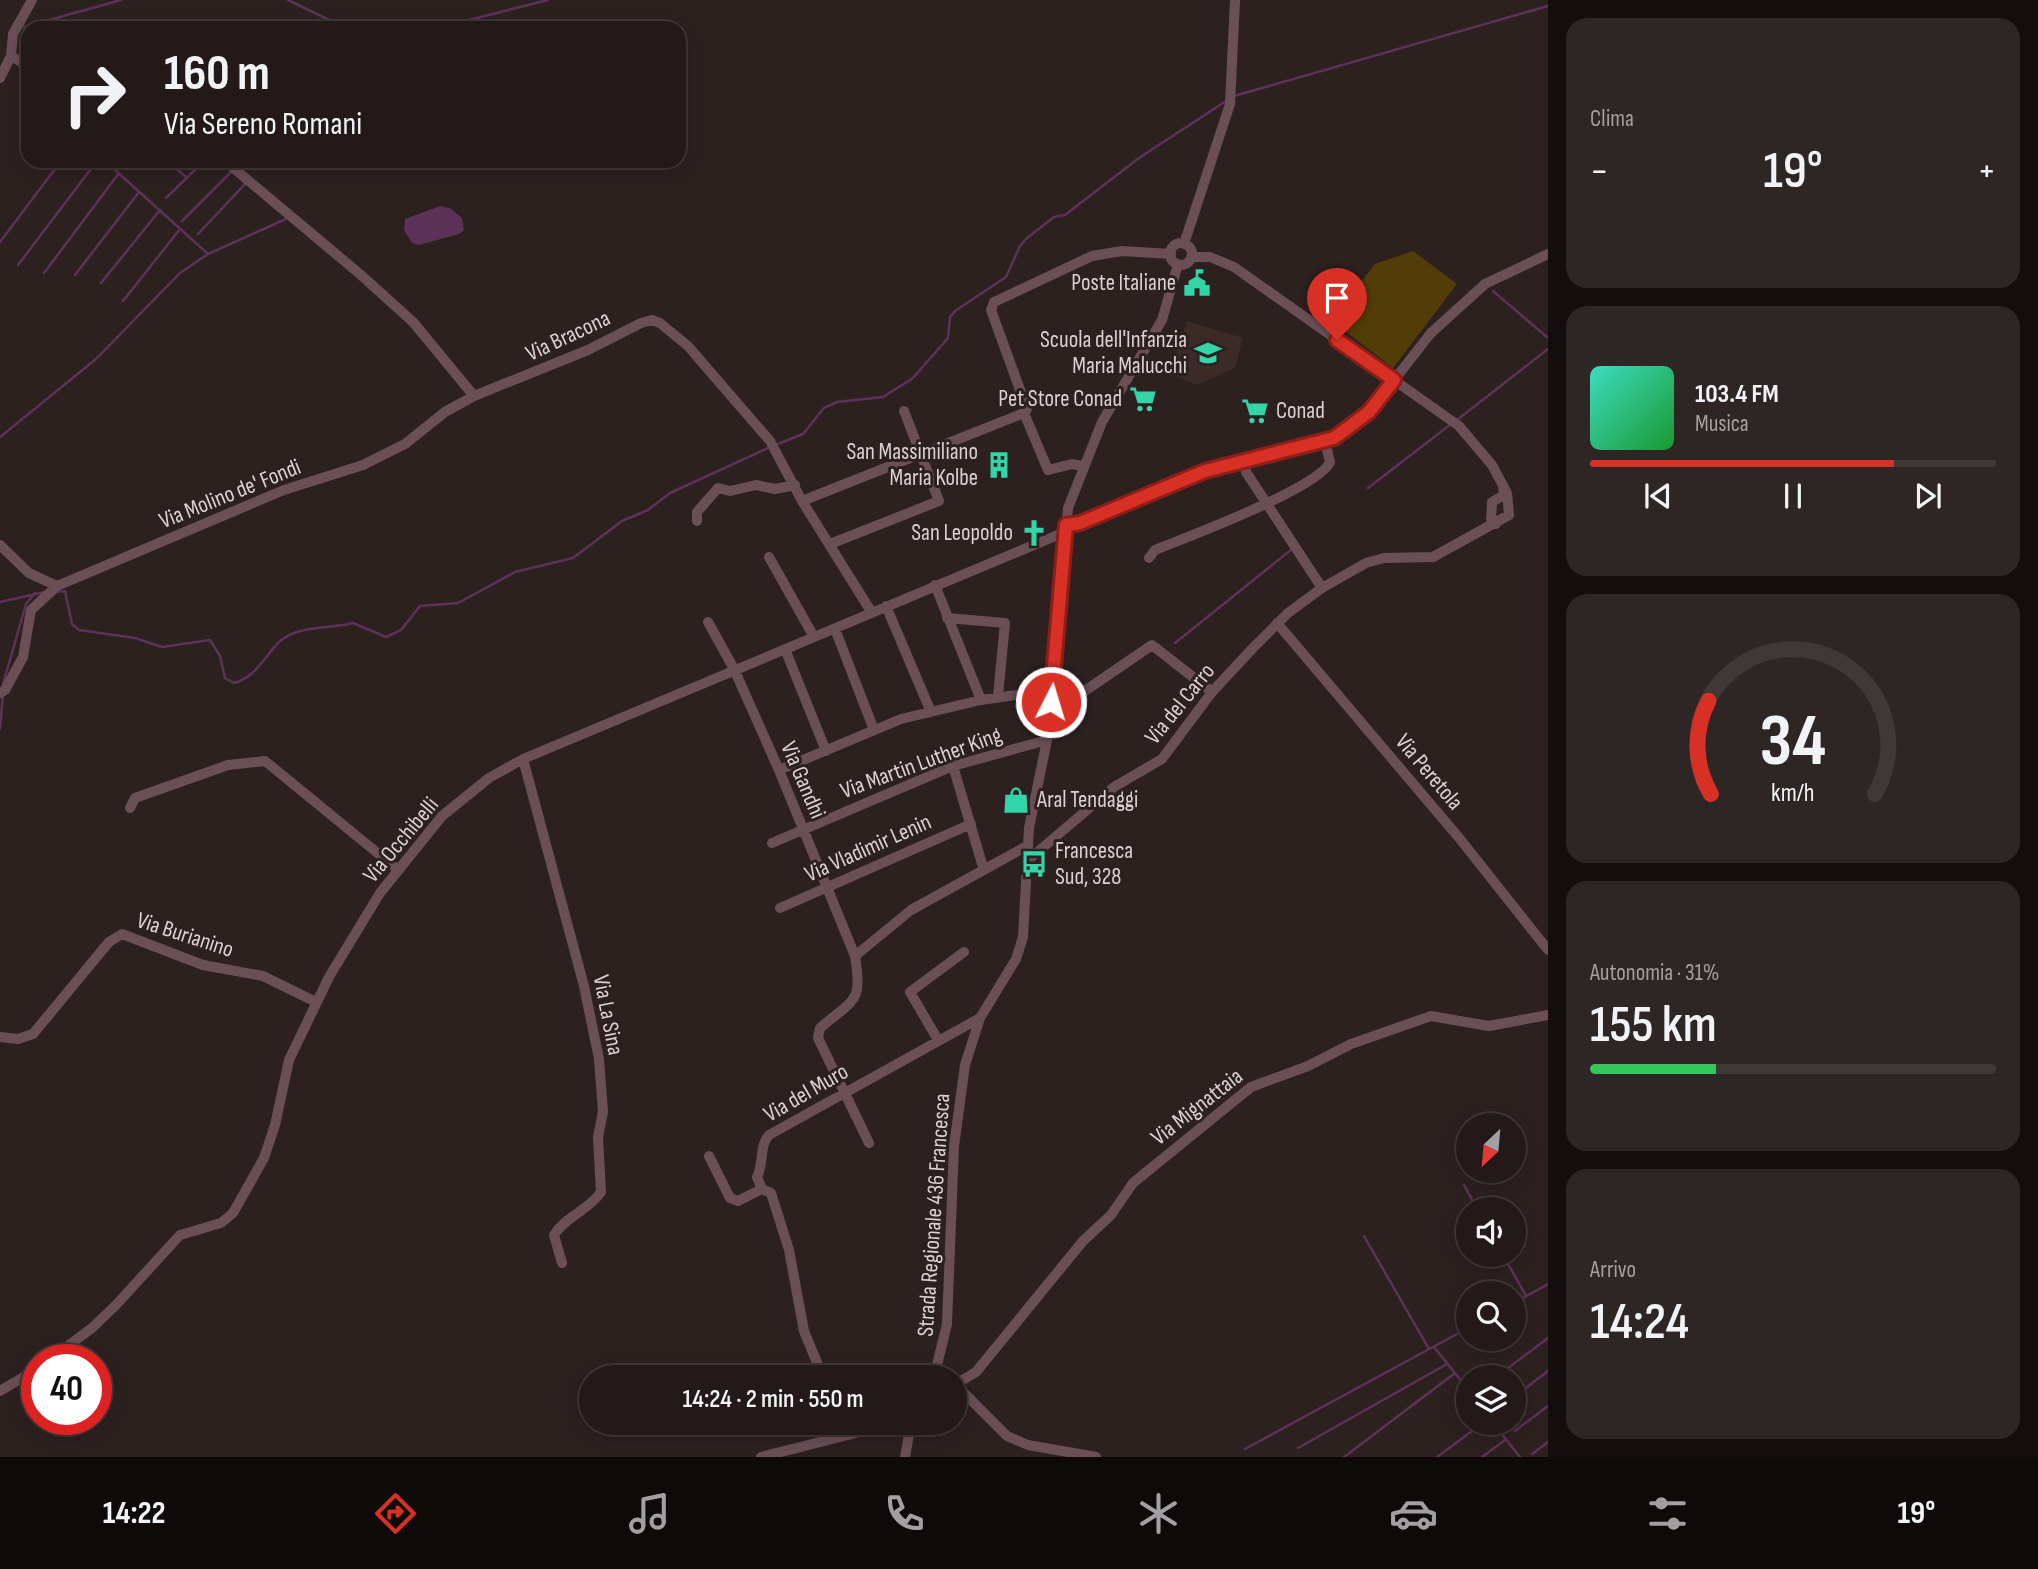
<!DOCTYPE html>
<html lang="it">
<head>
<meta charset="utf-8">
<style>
	body { margin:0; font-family:"Sofia Sans Condensed",sans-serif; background:#2e2625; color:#f1f3f6; height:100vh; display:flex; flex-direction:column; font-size:26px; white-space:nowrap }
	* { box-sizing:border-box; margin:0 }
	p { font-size:23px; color:#a2a0a2 }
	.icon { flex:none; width:38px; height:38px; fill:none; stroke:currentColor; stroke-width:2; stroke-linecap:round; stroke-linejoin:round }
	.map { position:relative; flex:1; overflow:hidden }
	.panel { display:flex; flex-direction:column; gap:18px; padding:18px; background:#130e0d; width:490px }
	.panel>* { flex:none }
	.hud { position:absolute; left:21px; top:21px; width:665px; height:147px; border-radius:21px; box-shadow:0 4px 18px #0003,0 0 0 2px #3f3837; background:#221918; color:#f1f3f6; overflow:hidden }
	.needle { width:46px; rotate:206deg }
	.tools { position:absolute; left:1456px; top:1113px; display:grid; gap:14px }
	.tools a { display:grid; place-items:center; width:70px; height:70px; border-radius:50%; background:#221918; box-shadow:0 4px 18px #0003,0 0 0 2px #3f3837; font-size:35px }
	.speed { position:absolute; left:21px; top:1344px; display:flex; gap:14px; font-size:35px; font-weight:700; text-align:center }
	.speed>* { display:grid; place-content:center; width:91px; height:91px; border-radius:50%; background:#221918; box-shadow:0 4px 18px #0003,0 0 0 2px #3f3837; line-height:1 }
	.speed .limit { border:10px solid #d22; background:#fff; color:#111 }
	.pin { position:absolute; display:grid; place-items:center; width:60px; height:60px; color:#fff; margin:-72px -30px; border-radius:50% 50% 50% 0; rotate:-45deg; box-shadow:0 0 7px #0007 }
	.pin .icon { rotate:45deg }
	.me { position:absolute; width:77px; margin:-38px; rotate:5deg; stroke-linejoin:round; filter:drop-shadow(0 0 5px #0008) }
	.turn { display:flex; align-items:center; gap:24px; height:147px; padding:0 28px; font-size:32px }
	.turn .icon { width:91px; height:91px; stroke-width:2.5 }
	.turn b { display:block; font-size:49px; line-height:60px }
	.big { font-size:52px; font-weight:600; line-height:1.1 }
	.panel .card { flex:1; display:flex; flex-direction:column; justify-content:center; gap:10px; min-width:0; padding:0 24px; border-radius:21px; background:#2e2625 }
	.panel .dial { align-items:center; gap:0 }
	.dial svg { height:182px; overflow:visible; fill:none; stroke:#3f3837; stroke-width:7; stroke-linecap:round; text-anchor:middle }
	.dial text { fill:#f1f3f6; stroke:none }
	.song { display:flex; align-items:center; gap:21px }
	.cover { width:84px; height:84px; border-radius:10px; background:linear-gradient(135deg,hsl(170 70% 55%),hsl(130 70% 35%)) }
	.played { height:7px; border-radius:4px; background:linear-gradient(90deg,#d93025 75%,#3f3837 75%) }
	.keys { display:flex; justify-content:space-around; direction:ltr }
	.heat { display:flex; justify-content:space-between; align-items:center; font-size:38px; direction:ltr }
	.charge { height:10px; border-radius:5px; background:linear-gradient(90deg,#34c759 31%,#3f3837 0) }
	.trip { position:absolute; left:579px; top:1365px; width:388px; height:70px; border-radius:35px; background:#221918; box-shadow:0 4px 18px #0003,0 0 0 2px #3f3837; font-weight:600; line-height:70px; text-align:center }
	.dock { display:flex; height:112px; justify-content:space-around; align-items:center; background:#0e0a0a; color:#a2a0a2 }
	.dock .icon { width:49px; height:49px }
	.dock .active { color:#d93025 }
	.dock b { font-size:32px; color:#f1f3f6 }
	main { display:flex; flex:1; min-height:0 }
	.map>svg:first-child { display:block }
</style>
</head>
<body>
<main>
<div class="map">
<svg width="1548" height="1457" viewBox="0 0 1548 1457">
	<rect width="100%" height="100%" fill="#2d2120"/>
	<path fill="#3c2a27" d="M1187 321 1243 338 1235 368 1197 385 1170 373Z"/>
	<path fill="#523d08" d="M1413 251 1457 284 1393 368 1331 320 1375 264Z"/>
	<path fill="#5d3258" d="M440 206 450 208 462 218 464 230 459 234 419 245 412 243 404 230 405 219Z"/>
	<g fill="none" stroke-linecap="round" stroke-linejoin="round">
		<path stroke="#5d3258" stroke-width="2.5" d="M288 0 346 28
			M24 27 121 0
			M414 28 469 20 548 0
			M1234 96 1548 6
			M105 161 208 254
			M167 161 186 177
			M166 198 204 161
			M182 221 231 172
			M198 234 245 184
			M0 242 61 161
			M18 265 97 161
			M44 273 119 173
			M75 275 139 192
			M101 283 160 210
			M1493 291 1548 338
			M123 301 180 229
			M1457 420 1548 349
			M0 437 96 359 180 273 208 254 288 218
			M778 444 803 434 824 408 837 402 883 397 913 378 948 338 950 317 955 311 1006 277 1020 246 1027 238 1054 217 1065 215 1139 158 1226 101
			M1368 488 1451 424
			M55 592 65 591 72 624 79 630 135 638 162 647 210 640 220 656 225 678 234 683C255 678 265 656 279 642 297 625 331 629 353 623L386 637 401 630 420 606 458 603 515 572 573 558 622 521 648 510 670 493 768 448
			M0 602 45 592
			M1175 643 1292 549
			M3 684 26 604 35 593
			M0 729 3 694
			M1464 1185 1477 1209
			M1364 1236 1429 1349
			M1503 1255 1526 1296
			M1514 1303 1548 1284
			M1434 1347 1467 1388
			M1496 1377 1548 1338
			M1514 1397 1548 1371
			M1493 1423 1520 1457
			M1515 1431 1548 1406
			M1298 1448 1447 1364
			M1245 1449 1468 1328
			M1532 1454 1548 1442
			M1344 1457 1455 1373
			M1437 1457 1483 1423
			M1482 1457 1505 1440"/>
		<path stroke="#6a4f57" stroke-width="10" d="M28 66 11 56 13 34 32 0
			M0 78 11 56
			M225 161 361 275 413 322 474 396 588 350 641 323 652 320 660 323 688 346 770 441 802 501 872 613
			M1170 254a11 11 0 1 1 22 0a11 11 0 1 1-22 0Z
			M1184 244 1230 104 1235 0
			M1024 413 1048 470 1072 464 1083 466
			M1245 462 1246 472 1322 588
			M802 501 1024 413 1027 409 991 310 994 302 1092 256 1122 251 1171 254
			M697 521V512L718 488 730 491 756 485 775 489 795 485
			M1496 524 1491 520 1492 502 1504 495 1503 486
			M1066 525 1080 523 1205 471 1325 442 1351 429 1369 412 1431 333 1485 284 1548 254
			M830 544 939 501 904 411
			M0 545 29 573 57 586 284 490 363 465 405 444 445 412 474 396
			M769 557 814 637
			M1149 558 1155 550C1187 537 1319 488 1330 462L1325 442
			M935 585 981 700
			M886 606 931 712
			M947 618 1005 623 998 696
			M708 622 734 669 779 770 855 956C863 1003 854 999 820 1028L818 1038 869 1143
			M1277 623 1460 839 1548 950
			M835 629 874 730
			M785 649 826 751
			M0 693 5 690 23 657 31 610 57 586
			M1051 702 1073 699 1152 645 1212 692
			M523 759 584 986 599 1059 603 1112 598 1137 601 1192C589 1210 565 1217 554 1235L562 1263
			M953 766 983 867
			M779 770 901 719 981 700 1052 690
			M130 808 135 798 228 765 265 761 397 869
			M772 843 953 766 1047 740
			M1027 861 1114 787 1162 759 1212 692 1252 649 1288 613 1322 588 1366 563 1384 558 1433 557 1509 515 1507 493 1492 465 1459 426 1234 267 1210 257H1192
			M780 908 971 824
			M855 956 911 910 1027 846
			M0 1037 18 1039 33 1034 109 942 122 934 203 965 263 976 316 1002
			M938 1040 910 992 964 952
			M709 1156 730 1198 738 1201 762 1189
			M49 1360 92 1328 116 1305 180 1235 221 1223 233 1213 264 1158 275 1125 289 1060 329 977 380 893 442 816 489 778 523 759 1065 532
			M823 1377 804 1331 789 1250 771 1193 762 1189 757 1177C764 1164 759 1146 769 1135L980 1018
			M934 1377 947 1324 954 1146 965 1065 980 1018 1016 959 1023 937 1029 828 1047 740 1068 508 1102 422 1162 320 1178 264
			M956 1384 976 1372 1083 1241 1111 1215 1133 1183 1251 1087 1308 1066 1351 1044 1431 1016 1489 1026 1548 1015
			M956 1385 1007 1436 1028 1445 1096 1457
			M0 1391 37 1369
			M761 1457 895 1423
			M905 1457 911 1423"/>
	</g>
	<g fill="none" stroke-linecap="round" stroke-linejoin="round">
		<defs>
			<path id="route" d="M1051 702 1066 525 1080 523 1205 471 1334 438 1369 412 1394 380 1337 340"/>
		</defs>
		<use href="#route" stroke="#8d1f18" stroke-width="18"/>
		<use href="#route" stroke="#d93025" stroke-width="12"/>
	</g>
	<defs>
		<symbol id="civic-bare" viewBox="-9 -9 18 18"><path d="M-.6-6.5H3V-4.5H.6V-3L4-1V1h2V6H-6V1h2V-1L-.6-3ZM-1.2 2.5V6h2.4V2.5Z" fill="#33d4a8" stroke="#2d2120" stroke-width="2.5" paint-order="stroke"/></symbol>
		<symbol id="school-bare" viewBox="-9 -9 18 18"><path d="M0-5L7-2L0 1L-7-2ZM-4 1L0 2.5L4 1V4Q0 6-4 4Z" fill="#33d4a8" stroke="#2d2120" stroke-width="2.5" paint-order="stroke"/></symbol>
		<symbol id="supermarket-bare" viewBox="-9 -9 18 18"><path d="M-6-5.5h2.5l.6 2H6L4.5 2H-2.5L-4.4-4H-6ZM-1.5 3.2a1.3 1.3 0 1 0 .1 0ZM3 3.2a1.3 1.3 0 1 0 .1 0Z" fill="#33d4a8" stroke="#2d2120" stroke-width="2.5" paint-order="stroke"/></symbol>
		<symbol id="building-bare" viewBox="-9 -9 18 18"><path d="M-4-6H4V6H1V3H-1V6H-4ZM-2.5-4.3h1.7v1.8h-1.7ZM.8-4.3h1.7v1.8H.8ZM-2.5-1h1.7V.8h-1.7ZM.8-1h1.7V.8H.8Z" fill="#33d4a8" stroke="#2d2120" stroke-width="2.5" paint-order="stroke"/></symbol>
		<symbol id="church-bare" viewBox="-9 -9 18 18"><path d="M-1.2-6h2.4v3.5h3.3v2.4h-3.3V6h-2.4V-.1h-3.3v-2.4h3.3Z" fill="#33d4a8" stroke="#2d2120" stroke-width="2.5" paint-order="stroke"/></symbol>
		<symbol id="shop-bare" viewBox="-9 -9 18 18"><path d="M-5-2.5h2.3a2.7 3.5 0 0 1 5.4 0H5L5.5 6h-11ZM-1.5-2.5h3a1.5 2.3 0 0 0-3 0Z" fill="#33d4a8" stroke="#2d2120" stroke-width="2.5" paint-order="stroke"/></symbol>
		<symbol id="bus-bare" viewBox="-9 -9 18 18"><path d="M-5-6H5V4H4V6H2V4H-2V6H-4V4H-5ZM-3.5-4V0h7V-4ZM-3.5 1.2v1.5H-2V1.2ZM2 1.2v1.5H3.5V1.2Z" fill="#33d4a8" stroke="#2d2120" stroke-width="2.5" paint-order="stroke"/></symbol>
	</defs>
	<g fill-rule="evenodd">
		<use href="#civic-bare" x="1178" y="264" width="38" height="38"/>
		<use href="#school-bare" x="1189" y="334" width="38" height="38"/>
		<use href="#supermarket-bare" x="1124" y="380" width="38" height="38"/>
		<use href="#supermarket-bare" x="1236" y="392" width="38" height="38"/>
		<use href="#building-bare" x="980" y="446" width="38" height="38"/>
		<use href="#church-bare" x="1015" y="514" width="38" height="38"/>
		<use href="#shop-bare" x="997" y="781" width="38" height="38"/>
		<use href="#bus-bare" x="1015" y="845" width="38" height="38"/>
	</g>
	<g text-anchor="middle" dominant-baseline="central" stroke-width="6" stroke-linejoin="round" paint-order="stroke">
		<g font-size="23" fill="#dad2d1" stroke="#2d2120" text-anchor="end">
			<text x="1176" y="283">Poste Italiane</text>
			<text x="1187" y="340">Scuola dell'Infanzia<tspan x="1187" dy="26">Maria Malucchi</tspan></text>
			<text x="1122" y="399">Pet Store Conad</text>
			<text x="1276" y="411" text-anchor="start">Conad</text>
			<text x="978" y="452">San Massimiliano<tspan x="978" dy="26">Maria Kolbe</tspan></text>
			<text x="1013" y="533">San Leopoldo</text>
			<text x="1037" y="800" text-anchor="start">Aral Tendaggi</text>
			<text x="1055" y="851" text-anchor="start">Francesca<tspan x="1055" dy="26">Sud, 328</tspan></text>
		</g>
		<g font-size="23" fill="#dad2d1" stroke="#2d2120">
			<text transform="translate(568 336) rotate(-25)">Via Bracona</text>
			<text transform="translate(230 494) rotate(-22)">Via Molino de' Fondi</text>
			<text transform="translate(1180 704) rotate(-51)">Via del Carro</text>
			<text transform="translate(921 763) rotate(-20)">Via Martin Luther King</text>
			<text transform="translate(1429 772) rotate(50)">Via Peretola</text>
			<text transform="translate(803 780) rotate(67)">Via Gandhi</text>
			<text transform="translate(401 840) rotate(-50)">Via Occhibelli</text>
			<text transform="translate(868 848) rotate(-24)">Via Vladimir Lenin</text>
			<text transform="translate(185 935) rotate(18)">Via Burianino</text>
			<text transform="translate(608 1015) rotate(79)">Via La Sina</text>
			<text transform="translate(806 1093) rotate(-30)">Via del Muro</text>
			<text transform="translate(1197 1107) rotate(-38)">Via Mignattaia</text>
			<text transform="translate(934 1215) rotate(-86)">Strada Regionale 436 Francesca</text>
		</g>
	</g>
</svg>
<div class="tools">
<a><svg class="needle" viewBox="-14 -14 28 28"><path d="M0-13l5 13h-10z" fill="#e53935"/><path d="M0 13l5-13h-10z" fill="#a2a0a2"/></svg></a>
<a><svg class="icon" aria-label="sound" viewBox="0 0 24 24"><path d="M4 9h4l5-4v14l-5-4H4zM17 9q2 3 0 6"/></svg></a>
<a><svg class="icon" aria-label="search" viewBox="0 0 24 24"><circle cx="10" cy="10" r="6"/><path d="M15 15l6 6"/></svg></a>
<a><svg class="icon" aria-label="layers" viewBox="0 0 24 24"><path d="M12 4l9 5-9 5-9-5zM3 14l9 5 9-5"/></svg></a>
</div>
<div class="speed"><div class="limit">40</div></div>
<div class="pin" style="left:1337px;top:340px;background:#d93025"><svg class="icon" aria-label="arrive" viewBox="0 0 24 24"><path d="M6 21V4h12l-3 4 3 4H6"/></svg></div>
<svg class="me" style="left:1051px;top:702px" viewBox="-20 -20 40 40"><circle r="17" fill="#d93025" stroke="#fff" stroke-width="3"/><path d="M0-11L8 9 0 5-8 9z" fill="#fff"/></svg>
<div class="trip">14:24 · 2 min · 550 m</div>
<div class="hud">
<div class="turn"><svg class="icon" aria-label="right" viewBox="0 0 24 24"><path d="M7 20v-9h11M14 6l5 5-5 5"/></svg><div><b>160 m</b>Via Sereno Romani</div></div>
</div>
</div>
<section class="panel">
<div class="card"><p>Clima</p>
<div class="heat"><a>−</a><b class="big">19°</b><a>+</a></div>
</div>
<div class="card">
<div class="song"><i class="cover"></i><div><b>103.4 FM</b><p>Musica</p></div></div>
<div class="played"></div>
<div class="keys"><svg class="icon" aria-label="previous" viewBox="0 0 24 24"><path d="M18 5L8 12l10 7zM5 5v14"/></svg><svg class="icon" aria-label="pause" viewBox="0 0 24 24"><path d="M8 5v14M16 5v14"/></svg><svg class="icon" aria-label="next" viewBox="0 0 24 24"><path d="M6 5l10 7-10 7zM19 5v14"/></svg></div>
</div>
<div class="card dial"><svg viewBox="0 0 100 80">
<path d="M14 69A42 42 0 1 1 86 69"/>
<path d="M14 69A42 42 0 0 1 13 28" stroke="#d93025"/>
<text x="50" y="56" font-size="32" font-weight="700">34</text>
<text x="50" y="72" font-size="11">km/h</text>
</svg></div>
<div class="card"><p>Autonomia · 31%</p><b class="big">155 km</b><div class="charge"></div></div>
<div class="card"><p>Arrivo</p><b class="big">14:24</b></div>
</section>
</main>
<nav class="dock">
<b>14:22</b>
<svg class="icon active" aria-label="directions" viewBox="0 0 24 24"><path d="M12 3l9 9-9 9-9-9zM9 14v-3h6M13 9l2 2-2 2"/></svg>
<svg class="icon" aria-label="music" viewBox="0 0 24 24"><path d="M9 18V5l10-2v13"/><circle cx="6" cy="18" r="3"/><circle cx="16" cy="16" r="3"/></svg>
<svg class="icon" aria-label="phone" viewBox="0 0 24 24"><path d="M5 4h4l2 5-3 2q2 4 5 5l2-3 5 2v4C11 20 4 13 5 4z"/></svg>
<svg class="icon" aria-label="climate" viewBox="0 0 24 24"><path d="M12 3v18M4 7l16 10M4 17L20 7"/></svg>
<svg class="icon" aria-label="car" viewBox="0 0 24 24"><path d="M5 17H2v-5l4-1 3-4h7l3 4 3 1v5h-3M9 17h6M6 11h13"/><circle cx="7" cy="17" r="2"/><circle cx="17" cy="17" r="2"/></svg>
<svg class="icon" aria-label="filters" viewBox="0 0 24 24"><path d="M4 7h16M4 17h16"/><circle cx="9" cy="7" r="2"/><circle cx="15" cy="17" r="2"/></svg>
<b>19°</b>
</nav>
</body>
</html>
